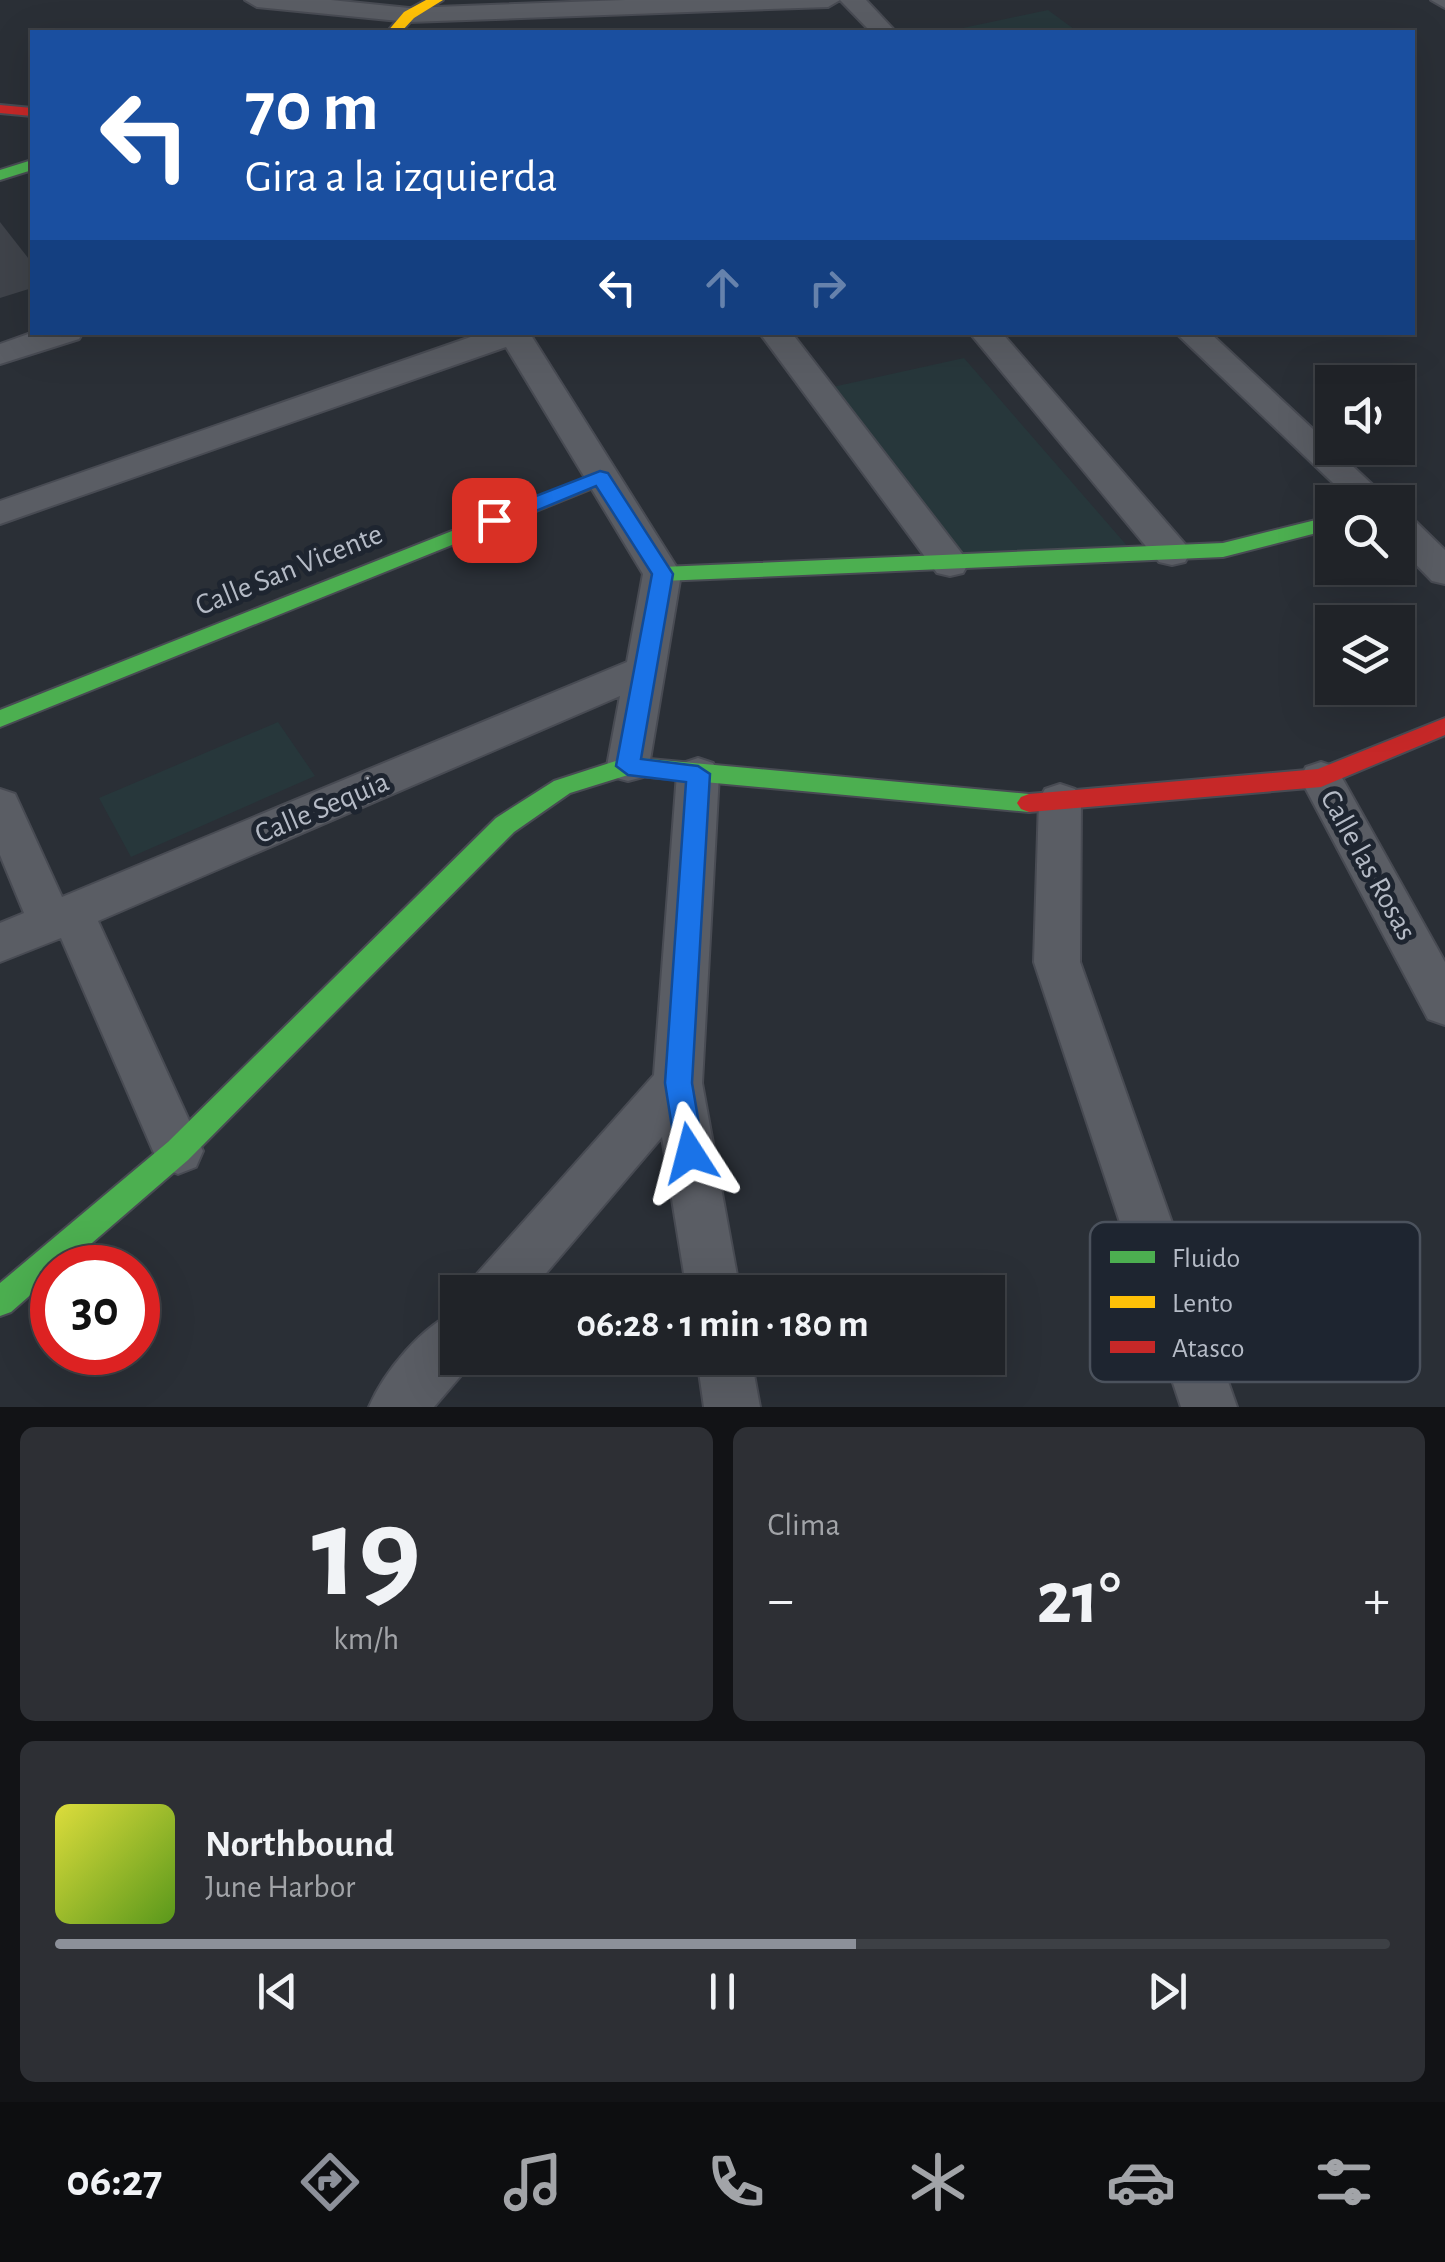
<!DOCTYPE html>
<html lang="es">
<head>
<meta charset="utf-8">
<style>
	body { margin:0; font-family:"Alegreya Sans",sans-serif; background:#2d2f34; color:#f1f3f6; height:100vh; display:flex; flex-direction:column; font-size:38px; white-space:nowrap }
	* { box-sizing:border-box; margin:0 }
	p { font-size:32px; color:#a2a4a8 }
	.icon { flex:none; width:55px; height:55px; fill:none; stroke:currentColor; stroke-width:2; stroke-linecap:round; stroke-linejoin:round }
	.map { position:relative; height:1407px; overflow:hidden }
	.side { display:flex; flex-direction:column; gap:20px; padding:20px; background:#121316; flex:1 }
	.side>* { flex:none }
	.top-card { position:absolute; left:30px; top:30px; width:1385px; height:305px; border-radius:0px; box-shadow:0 10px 40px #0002,0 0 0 2px #3d4045; background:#1a4fa0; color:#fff; overflow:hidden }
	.buttons { position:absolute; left:1315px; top:365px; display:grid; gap:20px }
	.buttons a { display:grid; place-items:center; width:100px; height:100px; border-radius:0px; background:#202328; box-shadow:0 10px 40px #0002,0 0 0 2px #3d4045; font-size:50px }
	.speed { position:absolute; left:30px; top:1245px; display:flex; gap:20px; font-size:50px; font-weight:700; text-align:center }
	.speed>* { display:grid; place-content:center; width:130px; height:130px; border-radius:50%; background:#202328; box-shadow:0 10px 40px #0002,0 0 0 2px #3d4045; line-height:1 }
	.speed .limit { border:15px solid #d22; background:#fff; color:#111 }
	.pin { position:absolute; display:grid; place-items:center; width:85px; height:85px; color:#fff; margin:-42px; border-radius:20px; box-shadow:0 5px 15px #0006 }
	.me { position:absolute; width:110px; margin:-55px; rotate:351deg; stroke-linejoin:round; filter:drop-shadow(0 0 8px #0008) }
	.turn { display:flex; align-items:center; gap:35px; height:210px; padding:0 50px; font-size:45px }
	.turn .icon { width:130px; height:130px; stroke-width:2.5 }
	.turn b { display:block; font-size:70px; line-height:85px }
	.lanes { display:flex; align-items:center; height:95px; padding:0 50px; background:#0003; justify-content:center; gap:50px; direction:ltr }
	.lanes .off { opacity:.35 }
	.big { font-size:75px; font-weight:600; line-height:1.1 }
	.side .tile { flex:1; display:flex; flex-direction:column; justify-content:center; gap:15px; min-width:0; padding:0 35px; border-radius:15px; background:#2d2f34 }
	.side .dial { align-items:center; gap:0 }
	.dial b { font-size:130px; line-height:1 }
	.song { display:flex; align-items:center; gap:30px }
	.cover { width:120px; height:120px; border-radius:15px; background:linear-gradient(135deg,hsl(60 70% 55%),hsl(90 70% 35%)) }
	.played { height:10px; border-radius:5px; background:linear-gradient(90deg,#8c9099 60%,#3d4045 60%) }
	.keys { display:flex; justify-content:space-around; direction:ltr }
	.heat { display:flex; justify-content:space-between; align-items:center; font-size:55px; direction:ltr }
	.side .tiles { flex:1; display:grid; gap:20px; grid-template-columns:1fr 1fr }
	.tile:last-child { grid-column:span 2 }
	.trip { position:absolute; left:440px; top:1275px; width:565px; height:100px; border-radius:0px; background:#202328; box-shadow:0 10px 40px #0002,0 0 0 2px #3d4045; font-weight:600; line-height:100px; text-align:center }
	.dock { display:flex; height:160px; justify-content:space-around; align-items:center; background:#0d0e10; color:#a2a4a8 }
	.dock .icon { width:70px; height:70px }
	.dock .on { color:#8c9099 }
	.dock b { font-size:45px; color:#f1f3f6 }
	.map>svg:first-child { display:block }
</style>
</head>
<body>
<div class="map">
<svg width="1445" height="1407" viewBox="0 0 1445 1407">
	<rect width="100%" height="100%" fill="#2a2f36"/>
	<path fill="#27373b" d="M1048 10 1078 32H944Z
		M964 358 1129 548 956 555 828 388Z
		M278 722 315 776 131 857 99 798Z"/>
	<path fill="#3f434a" d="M0 222 32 263V288L0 298Z"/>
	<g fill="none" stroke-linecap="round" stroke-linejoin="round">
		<defs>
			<path id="street" d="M245 0H331L409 8 625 0H866L896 32H871L840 0 828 7 409 22 257 7Z
				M1431 0H1445V8Z
				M34 332H83L79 339 0 364V344Z
				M485 332H529L681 574 649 766 643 777 628 781 613 777 607 766 620 696 98 921 203 1151 196 1167 178 1174 160 1167 61 938 0 962V923L24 913 0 855V789L15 794 62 897 627 662 643 574 506 347 0 524V501Z
				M759 332H791L963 555 968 564 963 573 950 576 937 573Z
				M969 332H1001L1185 544 1190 553 1185 562 1172 565 1159 562Z
				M1175 332H1209L1391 502H1353Z
				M1398 513 1411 517 1445 550V584L1432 581 1398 546Z
				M698 758 713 763 719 774 702 1083 740 1292H687L662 1137 530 1292H470L477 1274 654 1075 677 774 683 763Z
				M1321 762 1336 767 1445 962V1025L1428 1019 1300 778 1306 767Z
				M1060 784 1075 789 1081 800 1080 962 1237 1407H1181L1034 962 1039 800 1045 789Z
				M458 1311V1358H476L434 1407H369C384 1372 422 1325 458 1311Z
				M697 1358H751L760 1407H704Z"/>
			<path id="fast" d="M32 160V170L0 180V170Z
				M601 472 608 474 611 478 608 482 0 727V710Z
				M1332 516V529L1223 557 662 581 652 574 662 567 1223 543Z
				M628 757 1029 794 1037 797 1041 803 1037 809 1029 812 628 775 570 793 514 832 188 1160 63 1268H52V1276L11 1312 0 1316V1283L168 1142 496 818 554 781Z"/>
			<path id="slow" d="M426 0H443L414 18 401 32H387L404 12Z"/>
			<path id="jam" d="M0 105 32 108V116L0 113Z
				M1445 718V735L1321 787 1029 812 1021 809 1017 803 1021 797 1029 794 1318 769Z"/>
		</defs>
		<use href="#street" stroke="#484b53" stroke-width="4"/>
		<use href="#fast" stroke="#484b53" stroke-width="4"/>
		<use href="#slow" stroke="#484b53" stroke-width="4"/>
		<use href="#jam" stroke="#484b53" stroke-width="4"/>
		<use href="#street" fill="#5a5d64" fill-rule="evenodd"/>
		<use href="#fast" fill="#4caf50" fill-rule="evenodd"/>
		<use href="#slow" fill="#ffc107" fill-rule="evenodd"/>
		<use href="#jam" fill="#c62828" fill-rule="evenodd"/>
	</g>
	<path fill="#1a73e8" stroke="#114b97" stroke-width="2.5" d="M600 471 608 473 673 574 641 759 698 766 710 774 692 1083 704 1153 700 1162 690 1166 680 1162 676 1153 665 1083 686 782 628 775 616 766 652 574 596 486 502 525 494 527 484 520 487 515Z"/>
	<g text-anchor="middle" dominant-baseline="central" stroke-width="10" stroke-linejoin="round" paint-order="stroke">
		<g font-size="30" fill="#b5bbc6" stroke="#1e2530">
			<text transform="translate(289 570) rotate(-22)">Calle San Vicente</text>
			<text transform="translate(322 808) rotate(-23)">Calle Sequia</text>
			<text transform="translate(1368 865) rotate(61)">Calle las Rosas</text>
		</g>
	</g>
	<rect x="1090" y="1222" width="330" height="160" rx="15" fill="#1e2530" stroke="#4b525d" stroke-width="2.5"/>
	<rect x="1110" y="1251" width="45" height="12" fill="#4caf50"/>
	<rect x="1110" y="1296" width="45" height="12" fill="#ffc107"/>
	<rect x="1110" y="1341" width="45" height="12" fill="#c62828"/>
	<g font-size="28" fill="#b5bbc6">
		<text x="1172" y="1267">Fluido</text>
		<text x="1172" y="1312">Lento</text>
		<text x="1172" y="1357">Atasco</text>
	</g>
</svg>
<div class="buttons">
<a><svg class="icon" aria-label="sound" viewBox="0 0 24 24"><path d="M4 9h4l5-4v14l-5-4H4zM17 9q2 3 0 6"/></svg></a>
<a><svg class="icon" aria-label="search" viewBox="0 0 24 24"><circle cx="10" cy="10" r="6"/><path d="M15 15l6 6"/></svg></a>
<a><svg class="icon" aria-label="layers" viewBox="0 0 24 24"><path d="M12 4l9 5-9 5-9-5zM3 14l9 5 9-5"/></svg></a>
</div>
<div class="speed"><div class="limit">30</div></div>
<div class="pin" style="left:494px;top:520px;background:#d93025"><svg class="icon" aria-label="arrive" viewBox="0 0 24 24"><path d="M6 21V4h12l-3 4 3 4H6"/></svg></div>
<svg class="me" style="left:690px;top:1153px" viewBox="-20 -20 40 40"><path d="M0-17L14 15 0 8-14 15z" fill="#1a73e8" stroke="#fff" stroke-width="4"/></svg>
<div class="trip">06:28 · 1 min · 180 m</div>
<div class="top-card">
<div class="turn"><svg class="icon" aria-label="left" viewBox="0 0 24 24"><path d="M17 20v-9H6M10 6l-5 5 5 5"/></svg><div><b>70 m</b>Gira a la izquierda</div></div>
<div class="lanes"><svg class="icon" aria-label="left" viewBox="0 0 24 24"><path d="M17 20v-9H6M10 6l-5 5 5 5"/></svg><svg class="icon off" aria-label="ahead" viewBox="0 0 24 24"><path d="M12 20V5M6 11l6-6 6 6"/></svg><svg class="icon off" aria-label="right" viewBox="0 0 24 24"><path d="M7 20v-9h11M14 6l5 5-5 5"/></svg></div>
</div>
</div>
<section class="side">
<div class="tiles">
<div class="tile dial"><b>19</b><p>km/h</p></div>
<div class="tile"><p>Clima</p>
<div class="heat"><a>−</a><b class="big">21°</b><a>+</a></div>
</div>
<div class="tile">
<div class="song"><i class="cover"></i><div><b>Northbound</b><p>June Harbor</p></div></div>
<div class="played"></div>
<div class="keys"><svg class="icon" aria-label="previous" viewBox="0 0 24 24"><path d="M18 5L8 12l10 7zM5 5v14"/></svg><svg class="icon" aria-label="pause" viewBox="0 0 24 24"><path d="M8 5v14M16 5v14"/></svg><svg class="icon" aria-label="next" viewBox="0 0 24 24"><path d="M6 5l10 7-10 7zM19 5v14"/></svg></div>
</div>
</div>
</section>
<nav class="dock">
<b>06:27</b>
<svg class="icon on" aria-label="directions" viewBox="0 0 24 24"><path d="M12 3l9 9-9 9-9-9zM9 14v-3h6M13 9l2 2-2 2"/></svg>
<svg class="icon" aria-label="music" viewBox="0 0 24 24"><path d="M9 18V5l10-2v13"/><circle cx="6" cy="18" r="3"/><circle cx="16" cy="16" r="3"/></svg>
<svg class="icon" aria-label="phone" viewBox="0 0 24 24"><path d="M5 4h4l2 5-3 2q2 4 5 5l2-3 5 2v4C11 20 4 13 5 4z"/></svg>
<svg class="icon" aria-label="climate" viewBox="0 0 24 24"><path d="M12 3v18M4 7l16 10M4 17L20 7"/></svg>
<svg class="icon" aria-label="car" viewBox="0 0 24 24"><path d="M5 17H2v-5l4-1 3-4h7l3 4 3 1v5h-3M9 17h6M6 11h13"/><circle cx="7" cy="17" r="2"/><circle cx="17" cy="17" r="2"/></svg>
<svg class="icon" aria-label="filters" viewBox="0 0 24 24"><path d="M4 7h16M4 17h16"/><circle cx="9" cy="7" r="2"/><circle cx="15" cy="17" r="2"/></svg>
</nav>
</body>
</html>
